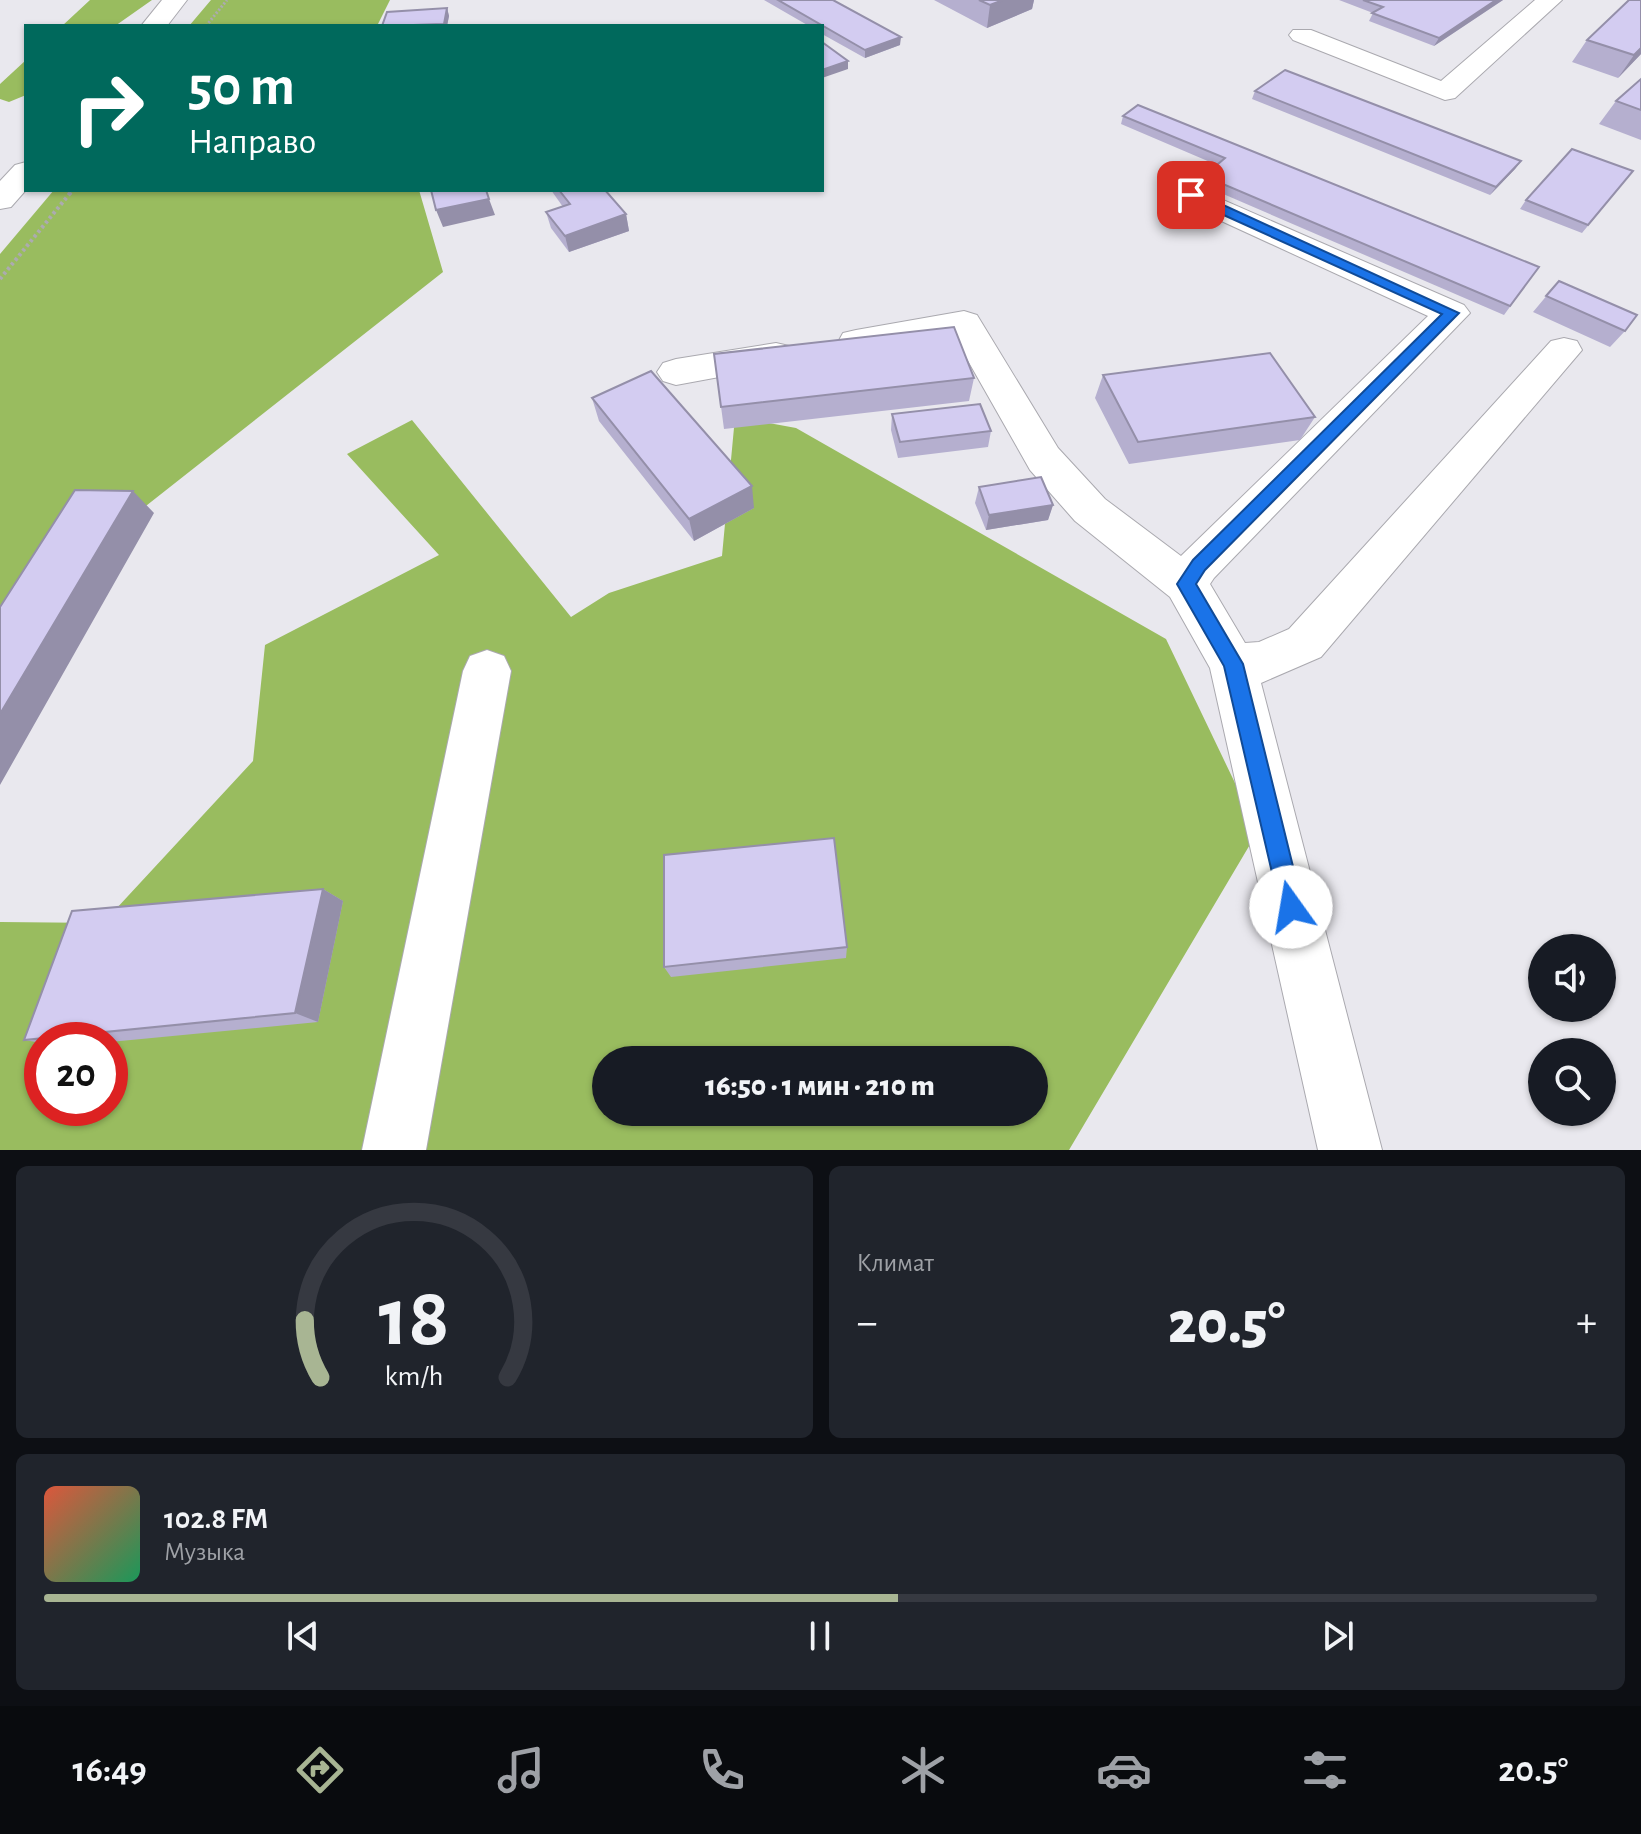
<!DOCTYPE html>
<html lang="ru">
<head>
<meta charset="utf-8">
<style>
	body { margin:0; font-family:"Alegreya Sans",sans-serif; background:#20242c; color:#f1f3f6; height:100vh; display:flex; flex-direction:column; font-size:30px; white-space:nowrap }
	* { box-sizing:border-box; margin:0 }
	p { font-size:26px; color:#9ea1a6 }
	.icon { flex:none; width:44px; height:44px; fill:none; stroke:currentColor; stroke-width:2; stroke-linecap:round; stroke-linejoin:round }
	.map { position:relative; height:1150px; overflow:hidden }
	.side { display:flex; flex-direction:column; gap:16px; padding:16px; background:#0d0f14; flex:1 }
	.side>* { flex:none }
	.banner { position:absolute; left:24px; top:24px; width:800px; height:168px; border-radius:0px; box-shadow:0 2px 6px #0004; background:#00695c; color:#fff; overflow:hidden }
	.fabs { position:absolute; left:1528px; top:934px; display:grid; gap:16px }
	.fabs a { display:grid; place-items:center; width:88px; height:88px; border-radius:50%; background:#171b24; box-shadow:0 2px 6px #0004; font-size:40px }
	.speed { position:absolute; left:24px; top:1022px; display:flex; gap:16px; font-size:40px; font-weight:700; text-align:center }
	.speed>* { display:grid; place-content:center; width:104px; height:104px; border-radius:50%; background:#171b24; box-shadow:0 2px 6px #0004; line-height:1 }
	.speed .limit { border:12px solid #d22; background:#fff; color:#111 }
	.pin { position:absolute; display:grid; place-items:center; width:68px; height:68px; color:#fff; margin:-34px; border-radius:16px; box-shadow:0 4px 12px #0006 }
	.me { position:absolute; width:88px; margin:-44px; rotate:347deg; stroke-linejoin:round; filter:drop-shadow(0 0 6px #0008) }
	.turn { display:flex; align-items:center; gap:28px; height:168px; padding:0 32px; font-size:36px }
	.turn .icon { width:104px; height:104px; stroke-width:2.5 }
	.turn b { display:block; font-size:56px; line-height:68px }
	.big { font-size:60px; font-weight:800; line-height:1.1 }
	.side .widget { flex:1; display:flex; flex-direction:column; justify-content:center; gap:12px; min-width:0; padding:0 28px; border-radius:12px; background:#20242c }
	.side .dial { align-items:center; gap:0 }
	.dial svg { height:208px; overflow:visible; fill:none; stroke:#363941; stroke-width:7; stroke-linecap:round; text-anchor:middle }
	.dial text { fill:#f1f3f6; stroke:none }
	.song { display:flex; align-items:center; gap:24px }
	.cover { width:96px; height:96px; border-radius:12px; background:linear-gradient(135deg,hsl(10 70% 55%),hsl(150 70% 35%)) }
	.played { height:8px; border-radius:4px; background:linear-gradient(90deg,#a8b593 55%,#363941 55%) }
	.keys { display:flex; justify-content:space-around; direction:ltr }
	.heat { display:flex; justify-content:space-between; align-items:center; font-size:44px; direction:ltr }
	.side .tiles { flex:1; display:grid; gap:16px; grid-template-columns:1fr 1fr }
	.widget:last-child { grid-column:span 2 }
	.trip { position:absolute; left:592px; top:1046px; width:456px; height:80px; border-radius:40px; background:#171b24; box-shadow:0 2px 6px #0004; font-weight:800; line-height:80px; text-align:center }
	.tabs { display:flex; height:128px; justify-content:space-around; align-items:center; background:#090b0e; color:#9ea1a6 }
	.tabs .icon { width:56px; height:56px }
	.tabs .on { color:#a8b593 }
	.tabs b { font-size:36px; color:#f1f3f6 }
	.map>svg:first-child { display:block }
</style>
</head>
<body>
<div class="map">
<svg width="1641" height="1150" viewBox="0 0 1641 1150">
	<rect width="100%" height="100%" fill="#e9e8ee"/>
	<path fill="#99bc5f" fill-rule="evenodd" d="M90 0H152L115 26H62Z
		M211 0H390L377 26H189Z
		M26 60V95L9 102 0 99V84Z
		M54 190H419L443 272 24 602 0 658V254Z
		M735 417 796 428 1166 639 1258 831 1069 1150H0V922L103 923 253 761 265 645 439 555 347 454 412 420 571 617 609 593 722 556ZM42 1040H110V1108H42ZM606 1060H1034V1112H606Z"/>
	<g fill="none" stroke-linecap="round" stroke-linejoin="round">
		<defs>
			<path id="minor" d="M1535 0H1562L1455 98 1445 100 1293 40 1289 35 1293 30H1311L1441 81Z
				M1191 186 1464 305 1470 313 1214 578 1210 584 1245 643 1259 642 1289 629 1551 341 1564 338 1577 341 1582 350 1321 657 1261 683 1382 1150H1318L1210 668 1170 597 1075 521 1030 470 954 336 856 354 843 351 838 342 843 333 856 330 964 311 977 315 1058 448 1105 499 1181 556 1428 316 1180 202 1176 195 1180 188Z
				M776 343 789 346 794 355 789 364 676 385 663 381 657 372 663 363 676 359Z
				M487 650 504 656 511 671 426 1150H362L463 671 470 656Z"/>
			<path id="major" d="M162 0H187L167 26H141Z
				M26 162V190L11 207 0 209V181L15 165Z"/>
		</defs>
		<use href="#minor" stroke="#aaa9af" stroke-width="2"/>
		<use href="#major" stroke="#aaa9af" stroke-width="2"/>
		<path stroke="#acabb0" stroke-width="3" stroke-dasharray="2 2" stroke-linecap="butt" d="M206 26 227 0
			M70 194 73 190"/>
		<path stroke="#acabb0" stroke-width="4" stroke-dasharray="3 3" stroke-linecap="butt" d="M0 279 71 192"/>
		<use href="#minor" fill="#fff" fill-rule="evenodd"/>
		<use href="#major" fill="#fff" fill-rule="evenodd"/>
	</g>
	<path fill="#b5afcf" d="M764 0H833L900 45 865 58 822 34V26H809Z
		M934 0H1034L1032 9 987 28Z
		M1339 0H1503L1434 46 1369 21 1373 13Z
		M447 8 449 16 447 26H382Z
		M1587 40 1641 54 1618 78 1572 62Z
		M1641 79V140L1599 124 1616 101Z
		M1255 91 1521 161 1515 169 1490 195 1252 99Z
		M1123 116 1539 267 1504 315 1200 184 1204 176 1217 165 1121 124Z
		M1633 171 1582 233 1520 209 1526 200Z
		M551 190H605L626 214 629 231 569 252 551 228 546 212 563 207Z
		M1559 281 1625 331 1610 347 1533 312Z
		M714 354 974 378 969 401 724 429Z
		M1103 375 1315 417 1300 440 1129 464 1095 398Z
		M592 398 754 508 694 541 599 421Z
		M892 414 991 431 988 447 898 458 891 430Z
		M979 487 1053 505 1048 520 986 530 975 503Z
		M323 889 343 901 318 1022 110 1042V1040H42V1043L24 1040Z
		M847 947 846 958 671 977 664 967Z"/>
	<path fill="#948fa9" d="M1003 0H1034L1032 9 987 28 990 5Z
		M1496 0H1503L1434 46 1439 38Z
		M447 8 449 16 447 26H444V24Z
		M901 37 900 45 865 58V50Z
		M1641 48V54L1618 78 1634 55Z
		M848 61V69L822 78V70Z
		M1521 161 1515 169 1490 195 1496 187Z
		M489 199 495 215 443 227 436 210Z
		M626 214 629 231 569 252 565 236Z
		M752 486 754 508 694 541 689 519Z
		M133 491 154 513 0 785V714Z
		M1053 505 1048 520 986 530 989 515Z
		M323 889 343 901 318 1022 295 1013Z"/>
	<path fill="#d3ccf1" stroke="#948fa9" stroke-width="2" d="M778 0H833L901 37 865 50Z
		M979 0H1003L990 5Z
		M1363 0H1496L1439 38 1372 13 1383 7Z
		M1629 0H1641V48L1634 55 1587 40Z
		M447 8 444 24 382 26 387 12Z
		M822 42 848 61 822 70Z
		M1285 70 1521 161 1496 187 1255 91Z
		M1641 79V110L1616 101Z
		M1138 105 1539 267 1510 306 1204 176 1225 158 1123 116Z
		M1572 149 1633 171 1588 225 1526 200Z
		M431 190H486L489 199 436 210Z
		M559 190H605L626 214 565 236 546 212 570 204Z
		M1559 281 1637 315 1625 331 1546 296Z
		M954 327 974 378 721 407 714 354Z
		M1270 353 1315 417 1138 442 1103 375Z
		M651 371 752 486 689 519 592 398Z
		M980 404 991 431 900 442 892 414Z
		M1041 477 1053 505 989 515 979 487Z
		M75 490 133 491 0 714V607Z
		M834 838 847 947 664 967V855Z
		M323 889 295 1013 24 1040 72 911Z"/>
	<path fill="#1a73e8" stroke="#114b97" stroke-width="2" d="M1186 192H1195L1459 313 1205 570 1196 584 1243 664 1303 907 1299 915 1291 918 1283 915 1280 907 1224 666 1177 584 1193 560 1442 314 1186 198Z"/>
</svg>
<div class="fabs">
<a><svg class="icon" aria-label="sound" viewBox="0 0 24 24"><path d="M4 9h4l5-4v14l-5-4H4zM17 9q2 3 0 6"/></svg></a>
<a><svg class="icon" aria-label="search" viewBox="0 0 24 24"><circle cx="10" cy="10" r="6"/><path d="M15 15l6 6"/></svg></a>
</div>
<div class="speed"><div class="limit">20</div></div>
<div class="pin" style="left:1191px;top:195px;background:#d93025"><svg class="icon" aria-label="arrive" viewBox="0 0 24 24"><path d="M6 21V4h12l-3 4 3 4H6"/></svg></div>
<svg class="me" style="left:1291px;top:907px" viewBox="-20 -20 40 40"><circle r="19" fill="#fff"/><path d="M0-13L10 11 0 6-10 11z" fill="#1a73e8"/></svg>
<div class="trip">16:50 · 1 мин · 210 m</div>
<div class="banner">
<div class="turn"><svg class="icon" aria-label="right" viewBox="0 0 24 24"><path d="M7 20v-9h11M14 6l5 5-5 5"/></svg><div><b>50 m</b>Направо</div></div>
</div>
</div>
<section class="side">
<div class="tiles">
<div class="widget dial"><svg viewBox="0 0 100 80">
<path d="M14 69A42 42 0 1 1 86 69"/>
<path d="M14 69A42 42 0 0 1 8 47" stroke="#a8b593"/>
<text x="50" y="56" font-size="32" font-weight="700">18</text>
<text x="50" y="72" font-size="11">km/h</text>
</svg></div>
<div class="widget"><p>Климат</p>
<div class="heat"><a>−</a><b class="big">20.5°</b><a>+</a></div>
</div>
<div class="widget">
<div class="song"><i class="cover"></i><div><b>102.8 FM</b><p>Музыка</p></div></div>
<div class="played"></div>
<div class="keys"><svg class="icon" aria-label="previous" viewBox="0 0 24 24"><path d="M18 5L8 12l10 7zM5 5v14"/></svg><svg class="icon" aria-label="pause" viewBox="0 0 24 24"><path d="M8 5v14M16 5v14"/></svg><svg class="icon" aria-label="next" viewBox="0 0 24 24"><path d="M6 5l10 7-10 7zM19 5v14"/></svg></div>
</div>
</div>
</section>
<nav class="tabs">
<b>16:49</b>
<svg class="icon on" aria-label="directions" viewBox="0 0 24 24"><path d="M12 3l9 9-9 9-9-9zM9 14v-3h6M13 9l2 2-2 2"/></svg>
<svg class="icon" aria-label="music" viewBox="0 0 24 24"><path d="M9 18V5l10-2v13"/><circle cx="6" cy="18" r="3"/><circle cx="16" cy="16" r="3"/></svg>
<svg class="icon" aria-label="phone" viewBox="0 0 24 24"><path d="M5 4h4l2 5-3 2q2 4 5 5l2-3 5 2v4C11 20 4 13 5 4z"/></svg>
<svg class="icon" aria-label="climate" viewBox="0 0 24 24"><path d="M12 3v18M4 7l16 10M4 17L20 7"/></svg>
<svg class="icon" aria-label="car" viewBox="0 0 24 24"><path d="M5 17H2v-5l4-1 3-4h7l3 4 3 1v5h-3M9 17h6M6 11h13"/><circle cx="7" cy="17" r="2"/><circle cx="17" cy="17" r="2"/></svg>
<svg class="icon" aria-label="filters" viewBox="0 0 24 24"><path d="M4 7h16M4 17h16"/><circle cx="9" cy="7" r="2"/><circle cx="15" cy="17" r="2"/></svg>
<b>20.5°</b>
</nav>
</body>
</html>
